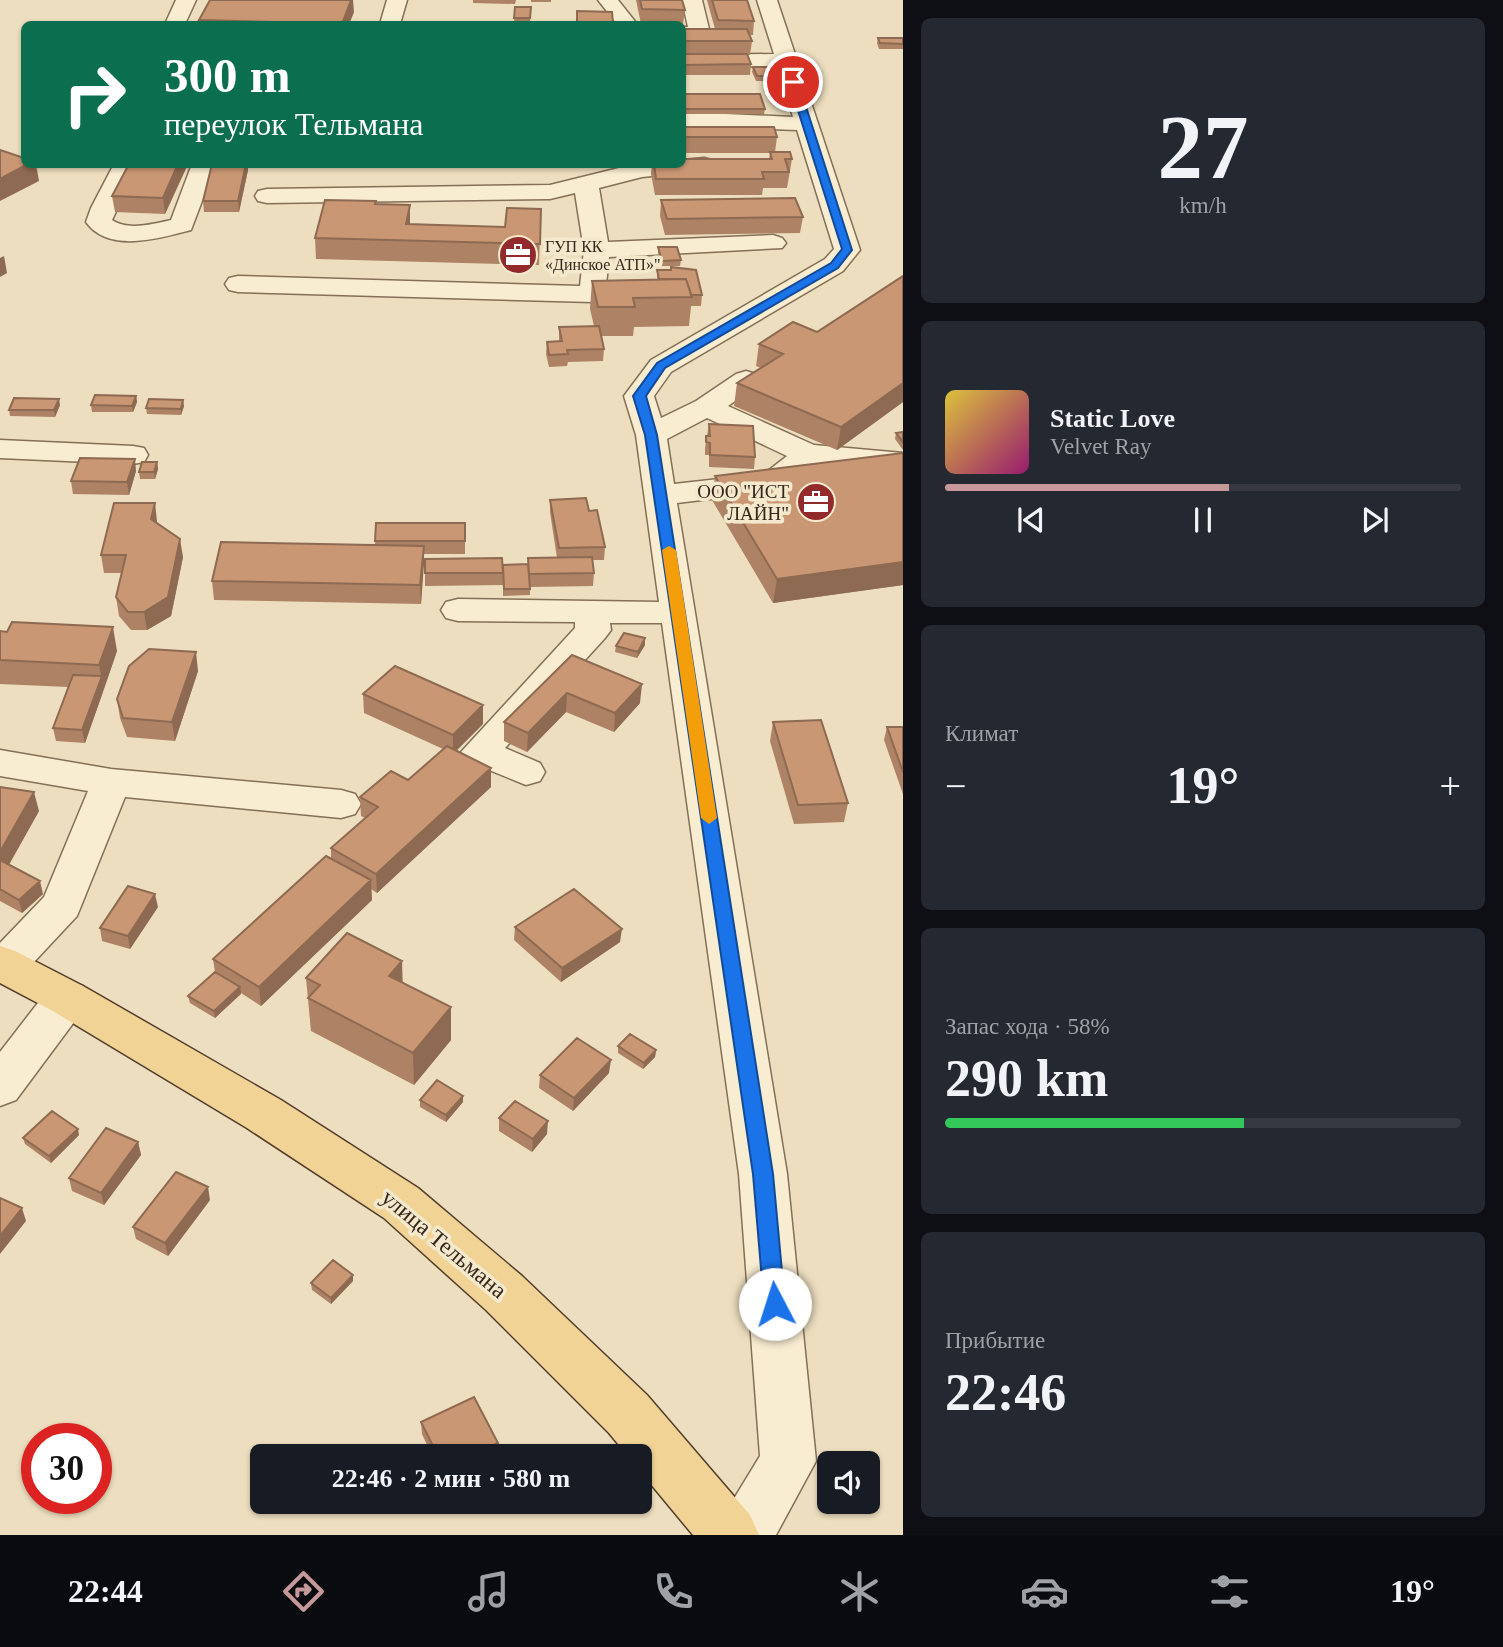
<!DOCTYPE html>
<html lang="ru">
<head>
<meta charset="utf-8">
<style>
	body { margin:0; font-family:"Times New Roman",serif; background:#242831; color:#f1f3f6; height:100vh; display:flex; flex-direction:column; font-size:26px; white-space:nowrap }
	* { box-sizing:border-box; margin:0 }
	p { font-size:23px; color:#9ea1a6 }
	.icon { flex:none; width:38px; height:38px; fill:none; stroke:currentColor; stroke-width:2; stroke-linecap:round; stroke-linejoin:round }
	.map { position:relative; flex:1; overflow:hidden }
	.details { display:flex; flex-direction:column; gap:18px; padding:18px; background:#0d0f14; width:600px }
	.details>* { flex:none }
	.top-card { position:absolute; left:21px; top:21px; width:665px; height:147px; border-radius:10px; box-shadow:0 2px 5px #0004; background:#0b6e4f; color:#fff; overflow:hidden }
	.buttons { position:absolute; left:817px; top:1451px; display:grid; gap:14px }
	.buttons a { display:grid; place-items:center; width:63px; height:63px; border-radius:10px; background:#171b24; box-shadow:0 2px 5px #0004; font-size:35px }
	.speed { position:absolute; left:21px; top:1423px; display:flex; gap:14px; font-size:35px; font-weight:700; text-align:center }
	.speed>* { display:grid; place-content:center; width:91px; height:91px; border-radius:50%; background:#171b24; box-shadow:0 2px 5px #0004; line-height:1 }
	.speed .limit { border:10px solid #d22; background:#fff; color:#111 }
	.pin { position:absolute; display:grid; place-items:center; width:60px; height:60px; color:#fff; margin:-30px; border:4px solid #fff; border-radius:50%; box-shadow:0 2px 7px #0007 }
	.me { position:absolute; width:77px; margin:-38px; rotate:355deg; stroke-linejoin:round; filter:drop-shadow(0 0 5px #0008) }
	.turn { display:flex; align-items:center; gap:24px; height:147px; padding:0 28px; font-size:32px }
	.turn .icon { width:91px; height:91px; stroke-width:2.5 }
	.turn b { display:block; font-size:49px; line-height:60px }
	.big { font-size:52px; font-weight:700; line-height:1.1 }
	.details .widget { flex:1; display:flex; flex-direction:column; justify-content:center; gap:10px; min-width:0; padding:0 24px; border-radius:10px; background:#242831 }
	.details .dial { align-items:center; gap:0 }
	.dial b { font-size:91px; line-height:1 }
	.song { display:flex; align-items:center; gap:21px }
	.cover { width:84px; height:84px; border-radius:10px; background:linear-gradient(135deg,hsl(50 70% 55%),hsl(320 70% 35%)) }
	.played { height:7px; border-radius:4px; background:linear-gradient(90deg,#c6989a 55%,#363941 55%) }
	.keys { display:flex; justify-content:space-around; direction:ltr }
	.heat { display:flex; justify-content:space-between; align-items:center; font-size:38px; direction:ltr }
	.charge { height:10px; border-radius:5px; background:linear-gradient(90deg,#34c759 58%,#363941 0) }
	.trip { position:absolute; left:250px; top:1444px; width:402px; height:70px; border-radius:10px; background:#171b24; box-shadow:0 2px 5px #0004; font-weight:700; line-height:70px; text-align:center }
	.tab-bar { display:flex; height:112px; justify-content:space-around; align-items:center; background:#090b0e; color:#9ea1a6 }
	.tab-bar .icon { width:49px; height:49px }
	.tab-bar .selected { color:#c6989a }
	.tab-bar b { font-size:32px; color:#f1f3f6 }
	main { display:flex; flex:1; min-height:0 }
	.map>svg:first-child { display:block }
</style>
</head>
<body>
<main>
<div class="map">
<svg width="903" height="1535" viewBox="0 0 903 1535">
	<rect width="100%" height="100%" fill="#ecdebe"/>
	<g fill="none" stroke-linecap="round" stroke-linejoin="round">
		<defs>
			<path id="minor" d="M176 0H196L185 24H165Z
				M387 0H407L400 24H380Z
				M598 0H618L637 24H617Z
				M682 0H702L710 33 707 37 682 39V27H688Z
				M757 0H777L860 250 843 271 671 372 654 396 661 418 696 401 736 374 746 371 756 374 760 380 756 386 728 406 814 445 903 453V471L815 464 784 490 677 503 787 1174 816 1461 776 1535H715L724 1515 760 1456 739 1174 662 623H610L611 630 605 638 505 748 540 763 545 772 540 781 526 785 467 761 461 752 575 628V622L458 621 446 618 441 610 446 602 458 599 659 602 636 435 624 396 651 360 825 259 834 249 797 130 682 126V112L793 117 778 66 682 67V55L774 54ZM707 418 787 456 764 474 674 484 667 439Z
				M704 158 712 160 716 165 712 170 642 177 599 188 608 242 773 235 782 238 786 243 782 248 609 257 605 294 601 300 592 302 238 292 229 290 225 284 229 278 238 276 580 286 584 250 575 193 550 199 267 203 258 201 255 196 258 191 267 189 550 185 635 164H682V160Z
				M114 164H138L112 220C128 231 153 224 171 220L192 164H216L191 230C160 238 109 254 86 222L91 208Z
				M0 440 133 446 144 448 148 455 144 462 133 464 0 458Z
				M0 750 111 769 341 790 355 794 361 804 355 814 341 818 125 797 77 916 20 977 5 982 0 980V943L44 897 88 791 0 776Z
				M67 981 83 986 89 998 83 1010 16 1100 0 1106V1052L51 986Z"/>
			<path id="major" d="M0 946 15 951 83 986 281 1100 418 1188 522 1276 647 1395 750 1515 759 1535H693L640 1471V1456H628L609 1433 486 1310 384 1218 247 1128 51 1010 0 983Z"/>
		</defs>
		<use href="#minor" stroke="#846f57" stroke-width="3"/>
		<use href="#major" stroke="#523d2c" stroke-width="3"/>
		<use href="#minor" fill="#f8ecd1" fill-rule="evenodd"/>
		<use href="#major" fill="#f0d395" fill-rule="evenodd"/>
	</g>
	<path fill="#ae8264" d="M473 0H516L515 4 473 3Z
		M531 0H551V2H531Z
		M636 0H682L685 10 683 24H641Z
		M707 0H747L754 21 753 35H749L752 41 750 55H748L751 64 750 75H682V29H715Z
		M515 7H531L530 23H514Z
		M354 12 349 24H200L199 20Z
		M878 38H903V49H879L877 43Z
		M753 67 772 76V81H756L752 72Z
		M682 94 765 109 764 114H682Z
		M682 127 777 137 775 152 792 159 787 188H763L762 195H655L651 174 652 164H682L769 159 770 153H682Z
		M188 164 165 214 115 212 112 196Z
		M212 164H248V170L239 212H204L203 201Z
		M406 164H483V165H406Z
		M661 200 803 217 800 233 665 235 660 216Z
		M376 204 410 205V224L505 227 541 209 539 265 316 259 315 238Z
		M658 247 681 260 680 266H662L658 253Z
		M671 267 702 295 701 306H691L689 326 634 327 633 336H602L604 349 603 361 568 362 567 366 549 367 546 354 547 342H559V327L594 326 590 309 592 281 657 279V270H670Z
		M903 276V402L837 450 734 406 737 383 761 368 756 366 759 344 817 332Z
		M136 396 137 402 133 412H92L91 405Z
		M60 405 55 417 10 416 9 410Z
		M184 406 181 415 147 414 146 408Z
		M709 424 755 457 754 469 709 467V455H705V448Z
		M903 432V450L895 439 896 433Z
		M903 453V585L773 603 712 500 715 476Z
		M157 462 158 469 155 479H140L139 472Z
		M136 471 129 495 73 494 71 481Z
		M550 500 589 511 605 547 604 560H592L594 573 593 586 530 587V595L503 596V585L425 586V559L503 565 528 564V558H557L550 512Z
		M157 521V523L183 557 171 616 147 630H131L119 616 116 597 122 573H104L101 555Z
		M376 523H465V554H424L421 604 214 600 212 581 375 545Z
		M0 631 117 651 85 743 56 741 53 728 68 687 0 684Z
		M645 645 637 658 615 652 616 646Z
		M572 655 640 703 614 732 566 712 527 752 504 741V722Z
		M198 671 175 741 127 737 120 718 117 699Z
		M363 694 483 705V724L457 750 491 787 377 893 371 889 372 900 261 1006 241 993 215 1018 190 1003 188 996 215 972 213 959 331 859V848L365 818 361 816 360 797 408 780 443 749 364 713Z
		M773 722 848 803 844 822 794 824 770 741Z
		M887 727H903V794L884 740Z
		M0 787 39 811 9 865 43 894 22 913 0 901Z
		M158 907 130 949 102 941 100 928Z
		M515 927 620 942 561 982 514 940Z
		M306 978 403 983 451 1040 414 1085 311 1031Z
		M618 1046 656 1050 655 1057 643 1069 618 1053Z
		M609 1073 573 1111 539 1088 540 1075Z
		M420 1100 463 1102 446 1122 420 1107Z
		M499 1118 547 1134 532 1152 499 1131Z
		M79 1135 51 1163 25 1144 23 1138Z
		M138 1142 141 1155 104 1205 72 1191 69 1178Z
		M210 1200 168 1256 136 1239 133 1227Z
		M353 1275V1281L331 1304 312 1290 311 1283Z
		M421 1422 498 1455 495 1456H432L422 1434Z"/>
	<path fill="#8d6a51" d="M351 0H353L354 12 349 24H342Z
		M28 164H36L39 181 0 201V179Z
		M178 164H188L165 214 163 198Z
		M246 164H248V170L239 212 238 201Z
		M410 205V226L406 224Z
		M4 256 7 273 0 277V258Z
		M903 383V402L837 450 841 427Z
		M136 396 137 402 133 412 132 406Z
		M59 399 60 405 55 417 54 410Z
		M183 400 184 406 181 415V409Z
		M135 459 136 471 129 495 127 482Z
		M157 462 158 469 155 479 154 472Z
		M155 503 157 521 154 537 151 519Z
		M180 539 183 557 171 616 147 630 144 612Z
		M424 546V564L421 604 420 585Z
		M903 562V585L773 603 777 579Z
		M113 627 117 651 104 689 99 665Z
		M645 638V645L637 658 638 652Z
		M196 652 198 671 175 741 172 722Z
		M102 676 104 689 85 743 82 730Z
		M642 684 640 703 614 732 615 713Z
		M567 693 566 712 527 752 528 733Z
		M483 705V724L453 754V735Z
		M491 768V787L377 893 376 874Z
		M34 792 39 811 4 873 0 876V852Z
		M371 880 372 900 261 1006 259 987Z
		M40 881 43 894 22 913 19 900Z
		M155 894 158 907 130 949 128 936Z
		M622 929 620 942 561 982 562 968Z
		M402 961 403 993 389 976Z
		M240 987 241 994 215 1018 214 1011Z
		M451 1007V1040L414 1085 413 1053Z
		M656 1050 655 1057 643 1069 644 1063Z
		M611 1060 609 1073 573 1111 574 1098Z
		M463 1096V1102L446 1122V1115Z
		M548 1121 547 1134 532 1152 533 1139Z
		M78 1129 79 1135 51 1163 49 1156Z
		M138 1142 141 1155 104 1205 101 1193Z
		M208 1187 210 1200 168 1256 165 1243Z
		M22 1208 26 1221 0 1254V1236Z
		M353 1275V1281L331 1304V1298Z
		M498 1443V1455L495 1456H471Z"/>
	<path fill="#ca9774" stroke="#8d6a51" stroke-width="2" d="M210 0H351L342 24 199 20Z
		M640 0H682L685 10 642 9Z
		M712 0H747L754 21 718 20Z
		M515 7H531L530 18H514Z
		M577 11 612 12 613 24H577Z
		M682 29H747L752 41H682Z
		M878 38H903V44L880 43Z
		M682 54H747L751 64 682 65Z
		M753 67H769L772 76H757Z
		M682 94H760L765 109H682Z
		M682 127H774L777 137H682Z
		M0 150 24 158V164H28L0 179Z
		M770 152H790L792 159H785L789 172H762L764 179H656L654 164H682V159H772Z
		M129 164H178L163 198 112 196Z
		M212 164H246L238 201H203Z
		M795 198 803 217 667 219 661 200Z
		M325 200 376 201 375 204 410 205 406 224 505 227 507 208 541 209 540 244 315 238Z
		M658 247H677L681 260 662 261Z
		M671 267 696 270 702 295H691L686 279H659L657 270H671Z
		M903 276V383L841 427 737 383 783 354 759 344 793 322 817 332Z
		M686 279 692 297 633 298 635 307H598L592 281Z
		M599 326 604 349 567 350 568 354 549 355 547 342 562 341 559 327Z
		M95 395 136 396 132 406 91 405Z
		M14 398 59 399 54 410H9Z
		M149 399 183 400 181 409 146 408Z
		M709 424 753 426 755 457 710 455V443L706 442V436H710Z
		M903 432V442L896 433Z
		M903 453V562L777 579 715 476Z
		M80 458 135 459 127 482 71 481Z
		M142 462H157L154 472H139Z
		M586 498 589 511 597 510 605 547 559 548 550 500Z
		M114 503H155L151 519 180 539 168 597 144 612H128L116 597 126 555H101Z
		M376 523H465V541H375Z
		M221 542 424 546 420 585 212 581Z
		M592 557 594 573 529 574 528 558Z
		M502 558 503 573H425V559Z
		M528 564 530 589H504L503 565Z
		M12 622 113 627 99 665 0 660V631L7 632Z
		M624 633 645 638 638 652 616 646Z
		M149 649 196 652 172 722 123 718 117 699 129 666Z
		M572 655 642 684 615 713 567 693 528 733 504 722Z
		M395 666 483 705 453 735 363 694Z
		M73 675 102 676 82 730 53 728Z
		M821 720 848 803 798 805 773 722Z
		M887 727H903V772Z
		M447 746 491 768 376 874 331 848 378 807 360 797 391 771 408 780Z
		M0 787 34 792 0 852Z
		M326 856 371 880 259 987 213 959Z
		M0 860 40 881 19 900 0 889Z
		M128 886 155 894 128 936 100 928Z
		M574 889 622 929 562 968 515 927Z
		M347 933 402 961 389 976 451 1007 413 1053 308 998 320 985 306 978Z
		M215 972 240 987 214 1011 188 996Z
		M630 1034 656 1050 644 1063 618 1046Z
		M577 1038 611 1060 574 1098 540 1075Z
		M437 1080 463 1096 446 1115 420 1100Z
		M515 1101 548 1121 533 1139 499 1118Z
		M52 1111 78 1129 49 1156 23 1138Z
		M106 1128 138 1142 101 1193 69 1178Z
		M176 1172 208 1187 165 1243 133 1227Z
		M0 1198 22 1208 0 1236Z
		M333 1260 353 1275 331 1298 311 1283Z
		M474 1397 498 1443 471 1456H438L421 1422Z"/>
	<path fill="#1a73e8" stroke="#114b97" stroke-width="2" d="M793 79 798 82 852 250 838 268 665 368 646 396 657 435 773 1174 785 1304 782 1311 775 1314 767 1311 764 1304 753 1174 645 435 633 396 657 363 831 263 842 249 789 82Z"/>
	<path fill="#f59e0b" d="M669 546 676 550 717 818 709 824 701 818 662 550Z"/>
	<defs>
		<symbol id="office-disc" viewBox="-11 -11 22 22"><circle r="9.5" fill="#92292a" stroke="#f4e9cd"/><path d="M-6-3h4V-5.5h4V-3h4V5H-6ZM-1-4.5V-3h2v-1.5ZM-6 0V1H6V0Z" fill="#fff"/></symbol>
	</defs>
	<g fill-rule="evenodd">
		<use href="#office-disc" x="496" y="233" width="44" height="44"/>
		<use href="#office-disc" x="794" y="480" width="44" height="44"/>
	</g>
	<g text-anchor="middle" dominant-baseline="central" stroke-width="7" stroke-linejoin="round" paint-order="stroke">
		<g font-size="16" fill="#34271c" stroke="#f4e9cd" text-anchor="start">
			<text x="545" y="246">ГУП КК<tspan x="545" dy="18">«Динское АТП»"</tspan></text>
		</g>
		<g font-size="19" fill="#34271c" stroke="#f4e9cd" text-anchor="end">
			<text x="789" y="491">ООО "ИСТ<tspan x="789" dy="22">ЛАЙН"</tspan></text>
		</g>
		<g font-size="23" fill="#34271c" stroke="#f4e9cd">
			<text transform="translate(444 1244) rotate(40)">улица Тельмана</text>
		</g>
	</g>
</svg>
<div class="buttons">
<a><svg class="icon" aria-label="sound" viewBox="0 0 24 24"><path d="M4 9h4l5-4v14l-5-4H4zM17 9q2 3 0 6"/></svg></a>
</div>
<div class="speed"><div class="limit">30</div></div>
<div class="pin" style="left:793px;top:82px;background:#d93025"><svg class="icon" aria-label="arrive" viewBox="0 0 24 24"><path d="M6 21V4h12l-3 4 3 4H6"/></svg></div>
<svg class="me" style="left:775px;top:1304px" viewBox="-20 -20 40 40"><circle r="19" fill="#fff"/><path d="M0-13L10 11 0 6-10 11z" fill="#1a73e8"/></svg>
<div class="trip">22:46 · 2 мин · 580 m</div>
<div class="top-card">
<div class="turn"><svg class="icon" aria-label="right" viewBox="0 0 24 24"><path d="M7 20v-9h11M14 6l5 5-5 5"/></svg><div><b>300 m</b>переулок Тельмана</div></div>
</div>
</div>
<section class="details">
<div class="widget dial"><b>27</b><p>km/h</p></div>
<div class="widget">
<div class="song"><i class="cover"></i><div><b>Static Love</b><p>Velvet Ray</p></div></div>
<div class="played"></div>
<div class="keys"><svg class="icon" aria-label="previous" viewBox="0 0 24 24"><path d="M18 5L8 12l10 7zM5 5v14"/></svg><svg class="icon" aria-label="pause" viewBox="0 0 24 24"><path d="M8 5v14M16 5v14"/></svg><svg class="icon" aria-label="next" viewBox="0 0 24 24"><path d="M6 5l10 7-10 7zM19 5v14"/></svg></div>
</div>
<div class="widget"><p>Климат</p>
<div class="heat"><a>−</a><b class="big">19°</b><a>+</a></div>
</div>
<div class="widget"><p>Запас хода · 58%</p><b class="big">290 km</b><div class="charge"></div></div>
<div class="widget"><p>Прибытие</p><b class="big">22:46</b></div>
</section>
</main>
<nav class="tab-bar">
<b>22:44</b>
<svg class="icon selected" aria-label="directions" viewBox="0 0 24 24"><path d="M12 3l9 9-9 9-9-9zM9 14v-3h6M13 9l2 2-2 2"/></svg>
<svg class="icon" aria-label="music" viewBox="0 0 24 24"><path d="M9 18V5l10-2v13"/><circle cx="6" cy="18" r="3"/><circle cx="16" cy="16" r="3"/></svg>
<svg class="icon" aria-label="phone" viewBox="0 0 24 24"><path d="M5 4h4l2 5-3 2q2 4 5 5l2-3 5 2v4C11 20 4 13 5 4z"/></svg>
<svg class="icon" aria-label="climate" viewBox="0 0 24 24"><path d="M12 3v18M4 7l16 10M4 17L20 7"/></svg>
<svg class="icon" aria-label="car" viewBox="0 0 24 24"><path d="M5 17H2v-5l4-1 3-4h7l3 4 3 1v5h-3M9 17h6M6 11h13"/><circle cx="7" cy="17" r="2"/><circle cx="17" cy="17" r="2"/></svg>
<svg class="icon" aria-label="filters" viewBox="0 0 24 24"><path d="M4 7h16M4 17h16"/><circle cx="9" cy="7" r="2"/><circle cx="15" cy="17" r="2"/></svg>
<b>19°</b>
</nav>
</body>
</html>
